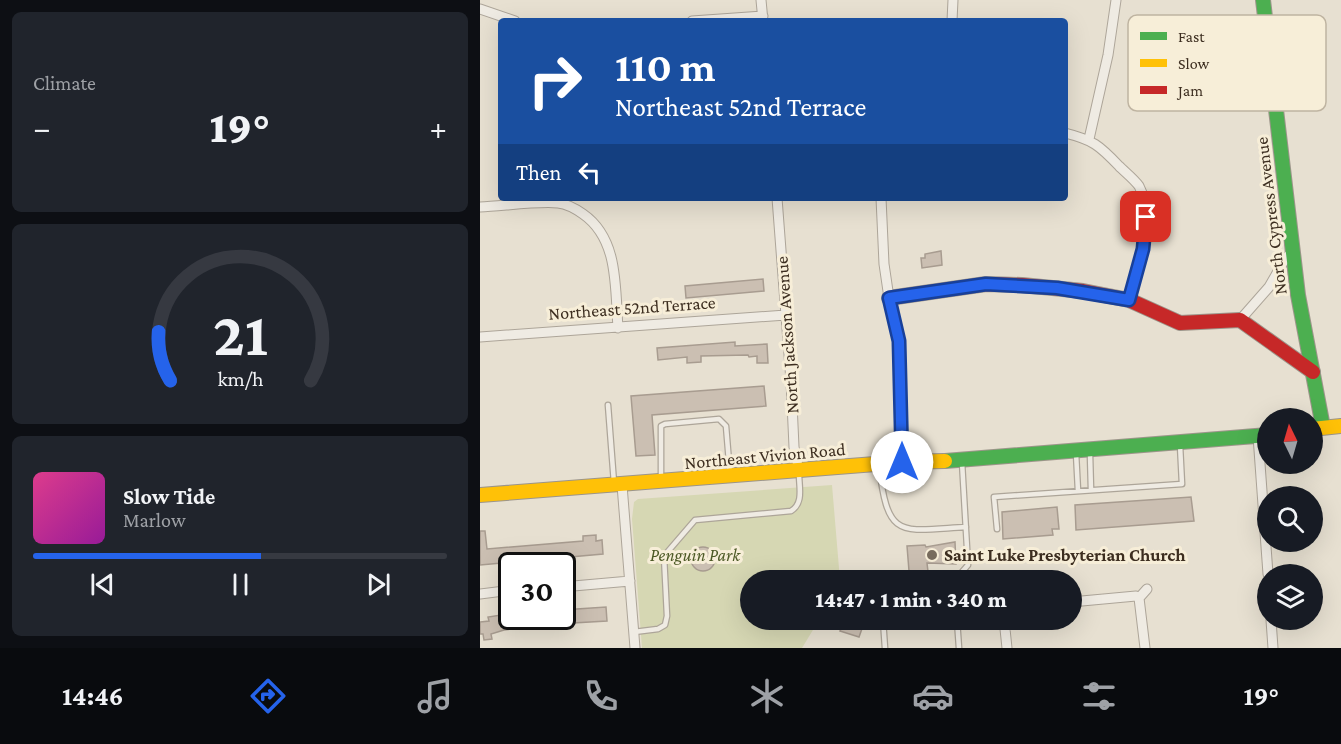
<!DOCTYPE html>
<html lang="en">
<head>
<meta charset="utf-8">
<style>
	body { margin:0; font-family:"Crimson Pro",serif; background:#20242c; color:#f1f3f6; height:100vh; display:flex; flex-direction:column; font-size:22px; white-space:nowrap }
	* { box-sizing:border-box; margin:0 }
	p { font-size:20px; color:#9ea1a6 }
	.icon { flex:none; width:33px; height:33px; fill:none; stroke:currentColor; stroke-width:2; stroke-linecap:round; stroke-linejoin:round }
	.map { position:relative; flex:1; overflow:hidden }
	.side { display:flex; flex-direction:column; gap:12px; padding:12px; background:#0d0f14; width:480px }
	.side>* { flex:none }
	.banner { position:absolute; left:18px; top:18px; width:570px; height:183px; border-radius:6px; box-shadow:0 6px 24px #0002; background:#1a4fa0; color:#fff; overflow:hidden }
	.needle { width:39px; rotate:355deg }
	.tools { position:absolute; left:777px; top:408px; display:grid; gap:12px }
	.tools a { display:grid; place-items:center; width:66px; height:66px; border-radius:50%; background:#171b24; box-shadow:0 6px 24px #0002; font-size:30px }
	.speed { position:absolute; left:18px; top:552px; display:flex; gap:12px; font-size:30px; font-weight:700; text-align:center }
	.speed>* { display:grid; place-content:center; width:78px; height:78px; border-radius:50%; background:#171b24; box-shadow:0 6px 24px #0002; line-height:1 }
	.speed .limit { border:3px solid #111; border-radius:9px; background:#fff; color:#111 }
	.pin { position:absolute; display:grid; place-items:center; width:51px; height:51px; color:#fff; margin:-26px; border-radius:12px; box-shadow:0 3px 9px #0006 }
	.me { position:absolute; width:66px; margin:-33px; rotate:0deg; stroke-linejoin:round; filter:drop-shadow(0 0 4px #0008) }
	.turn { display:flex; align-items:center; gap:21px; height:126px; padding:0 18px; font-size:27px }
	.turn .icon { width:78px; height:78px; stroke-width:2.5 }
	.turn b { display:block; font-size:42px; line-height:51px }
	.then { display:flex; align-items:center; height:57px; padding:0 18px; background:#0003; gap:12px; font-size:22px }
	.big { font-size:45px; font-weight:800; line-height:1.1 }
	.side .card { flex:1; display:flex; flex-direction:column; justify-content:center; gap:9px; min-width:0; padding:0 21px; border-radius:9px; background:#20242c }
	.side .dial { align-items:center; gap:0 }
	.dial svg { height:156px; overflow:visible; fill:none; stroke:#363941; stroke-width:7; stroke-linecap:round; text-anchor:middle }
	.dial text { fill:#f1f3f6; stroke:none }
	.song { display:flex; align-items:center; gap:18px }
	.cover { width:72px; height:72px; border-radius:9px; background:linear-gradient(135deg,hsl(330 70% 55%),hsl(300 70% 35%)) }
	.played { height:6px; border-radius:3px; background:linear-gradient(90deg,#2563eb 55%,#363941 55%) }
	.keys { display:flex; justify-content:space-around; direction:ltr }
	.heat { display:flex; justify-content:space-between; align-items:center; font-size:33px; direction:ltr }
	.trip { position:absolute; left:260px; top:570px; width:342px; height:60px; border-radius:30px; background:#171b24; box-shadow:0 6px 24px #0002; font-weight:800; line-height:60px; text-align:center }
	.menu { display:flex; height:96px; justify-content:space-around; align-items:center; background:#090b0e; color:#9ea1a6 }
	.menu .icon { width:42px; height:42px }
	.menu .current { color:#2563eb }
	.menu b { font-size:27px; color:#f1f3f6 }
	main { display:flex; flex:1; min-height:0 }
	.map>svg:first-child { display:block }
</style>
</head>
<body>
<main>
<section class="side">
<div class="card"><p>Climate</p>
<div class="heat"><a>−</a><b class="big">19°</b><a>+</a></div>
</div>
<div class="card dial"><svg viewBox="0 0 100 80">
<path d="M14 69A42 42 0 1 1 86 69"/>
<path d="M14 69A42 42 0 0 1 8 44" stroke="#2563eb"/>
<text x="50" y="56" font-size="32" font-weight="700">21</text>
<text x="50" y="72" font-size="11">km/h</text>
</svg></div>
<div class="card">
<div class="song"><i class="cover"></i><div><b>Slow Tide</b><p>Marlow</p></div></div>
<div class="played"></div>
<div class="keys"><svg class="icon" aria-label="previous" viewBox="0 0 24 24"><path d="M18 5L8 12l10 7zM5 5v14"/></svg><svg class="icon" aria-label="pause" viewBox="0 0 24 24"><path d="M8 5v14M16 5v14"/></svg><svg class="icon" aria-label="next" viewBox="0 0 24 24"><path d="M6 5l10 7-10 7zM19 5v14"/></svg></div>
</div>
</section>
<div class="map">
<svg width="861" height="648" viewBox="0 0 861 648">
	<rect width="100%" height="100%" fill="#e7e0d1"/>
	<path fill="#d6d7b3" d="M352 485 360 580H270V620H339L322 648H162L152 519 154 502 158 499Z"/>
	<path fill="#cbbfb2" stroke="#a89c90" stroke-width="1.5" d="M461 251 462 265 442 268 441 258H445V254Z
		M283 279 284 291 206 298 205 286Z
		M255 342V346L287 344 288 363H277V356L269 357 268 355 221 356V362L207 363V357L178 360 177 348Z
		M284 386 286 406 172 415 175 455 156 456 151 396Z
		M711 497 714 521 596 530 595 505Z
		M577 507 579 529H572L573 535 523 539 522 512Z
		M0 531H5L7 549 103 541V536L116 535V541L122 540 123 554 0 565Z
		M475 542 476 564 447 563 449 580H378L377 575 429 571 427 546 445 545 446 547Z
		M211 559a12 12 0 1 1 24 0a12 12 0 1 1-24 0Z
		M126 607 127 621 58 625 24 630 11 634 12 639 4 640 3 634H0V622L9 621 8 617 21 615 22 616H82V610Z
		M364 620H385L379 637 360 631Z"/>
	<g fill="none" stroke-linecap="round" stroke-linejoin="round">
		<defs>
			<path id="lane" d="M128 405 134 483
				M596 453 598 491
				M610 454 611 490
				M399 466C408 540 419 531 486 527
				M181 478V426L185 424 239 419 246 426 250 474
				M517 529 514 497 702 484 700 445
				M475 580 488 565 482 462
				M403 620 405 648
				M477 620 479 648
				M154 632 178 629 185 625 187 616 184 556 215 520 311 511C324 503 319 487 319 474"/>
			<path id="street" d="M281 0 283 21
				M0 9 35 21
				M212 21 283 16
				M472 21 473 0
				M585 133C613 140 619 145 639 166 645 172 654 179 659 186 676 218 658 268 649 300
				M609 139 628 55 636 0
				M297 198 311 381 314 447 319 471
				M401 198 404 264 409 298 419 341 421 462
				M0 207C23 206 57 201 78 203 87 204 96 209 103 214 139 239 135 288 138 328
				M760 320 789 287 805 259 813 251
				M0 337 306 315
				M778 436 788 574
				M142 485 155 648
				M82 587 150 581
				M0 594 32 590
				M659 598 665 648
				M659 598 667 589
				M591 602 656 596 659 598
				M791 620 793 648
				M527 648 525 629 530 620"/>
			<path id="fast" d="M783 0 818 295 843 427
				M465 461 788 435"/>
			<path id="slow" d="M832 429 861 426
				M0 495 421 462 465 461"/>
			<path id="jam" d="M409 298 506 284 542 285 603 291 649 300 700 323 760 320 833 372"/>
		</defs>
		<use href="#lane" stroke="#ada599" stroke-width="7"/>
		<use href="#street" stroke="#ada599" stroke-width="11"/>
		<use href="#fast" stroke="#9c958a" stroke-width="16"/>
		<use href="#slow" stroke="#9c958a" stroke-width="16"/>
		<use href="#jam" stroke="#9c958a" stroke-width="16"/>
		<use href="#lane" stroke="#efebe3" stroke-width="4.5"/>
		<use href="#street" stroke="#efebe3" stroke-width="9"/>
		<use href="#fast" stroke="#4caf50" stroke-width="14"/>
		<use href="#slow" stroke="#ffc107" stroke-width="14"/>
		<use href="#jam" stroke="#c62828" stroke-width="14"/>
	</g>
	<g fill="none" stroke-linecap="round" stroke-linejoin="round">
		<defs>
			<path id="route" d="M422 462 419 341 409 298 506 284 577 288 649 300 663 249 666 217"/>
		</defs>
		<use href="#route" stroke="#184099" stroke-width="15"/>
		<use href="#route" stroke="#2563eb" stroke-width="10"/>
	</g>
	<circle fill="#786c5e" stroke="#f7eed8" stroke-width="2" cx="452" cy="555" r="6"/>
	<g text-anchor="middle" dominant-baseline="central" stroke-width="6" stroke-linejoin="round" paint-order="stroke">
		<g font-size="18" fill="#3d2e20" stroke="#f7eed8">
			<text transform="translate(791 216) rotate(-97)">North Cypress Avenue</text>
			<text transform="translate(152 308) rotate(-4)">Northeast 52nd Terrace</text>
			<text transform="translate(307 335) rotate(-94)">North Jackson Avenue</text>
			<text transform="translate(285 456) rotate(-5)">Northeast Vivion Road</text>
		</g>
		<g font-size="18" font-style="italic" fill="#4d5a26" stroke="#f7eed8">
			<text x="215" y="555">Penguin Park</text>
		</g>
		<g font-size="18" font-weight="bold" fill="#3d2e20" stroke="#f7eed8" text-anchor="start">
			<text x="464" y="555">Saint Luke Presbyterian Church</text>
		</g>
	</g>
	<rect x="648" y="15" width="198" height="96" rx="9" fill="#f7eed8" stroke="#bfb4a1" stroke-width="1.5"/>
	<rect x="660" y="32" width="27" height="8" fill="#4caf50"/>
	<rect x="660" y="59" width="27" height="8" fill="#ffc107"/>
	<rect x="660" y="86" width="27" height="8" fill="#c62828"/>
	<g font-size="16" fill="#3d2e20">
		<text x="698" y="42">Fast</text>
		<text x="698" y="69">Slow</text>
		<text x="698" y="96">Jam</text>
	</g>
</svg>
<div class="tools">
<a><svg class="needle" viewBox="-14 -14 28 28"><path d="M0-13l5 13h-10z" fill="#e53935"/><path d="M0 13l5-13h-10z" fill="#9ea1a6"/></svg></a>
<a><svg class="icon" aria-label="search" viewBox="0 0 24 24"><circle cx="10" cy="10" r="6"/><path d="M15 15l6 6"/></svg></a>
<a><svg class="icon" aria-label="layers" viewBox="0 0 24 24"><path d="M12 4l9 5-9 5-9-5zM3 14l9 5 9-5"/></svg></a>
</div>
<div class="speed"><div class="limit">30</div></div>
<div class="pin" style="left:666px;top:217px;background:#d93025"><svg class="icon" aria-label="arrive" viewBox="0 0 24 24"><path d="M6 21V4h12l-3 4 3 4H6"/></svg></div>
<svg class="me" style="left:422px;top:462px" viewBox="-20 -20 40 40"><circle r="19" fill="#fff"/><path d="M0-13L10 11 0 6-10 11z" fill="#2563eb"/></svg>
<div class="trip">14:47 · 1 min · 340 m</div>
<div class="banner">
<div class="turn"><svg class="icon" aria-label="right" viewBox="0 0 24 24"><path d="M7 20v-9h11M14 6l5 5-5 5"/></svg><div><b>110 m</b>Northeast 52nd Terrace</div></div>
<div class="then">Then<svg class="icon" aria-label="left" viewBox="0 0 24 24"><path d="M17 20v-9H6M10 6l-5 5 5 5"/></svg></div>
</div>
</div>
</main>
<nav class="menu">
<b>14:46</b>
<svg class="icon current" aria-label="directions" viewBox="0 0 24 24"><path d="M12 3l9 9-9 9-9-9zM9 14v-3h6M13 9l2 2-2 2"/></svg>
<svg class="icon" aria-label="music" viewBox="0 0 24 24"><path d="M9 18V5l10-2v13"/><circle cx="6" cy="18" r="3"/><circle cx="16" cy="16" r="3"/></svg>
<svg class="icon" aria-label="phone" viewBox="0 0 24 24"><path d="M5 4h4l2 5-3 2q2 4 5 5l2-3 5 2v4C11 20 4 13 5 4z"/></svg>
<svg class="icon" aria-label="climate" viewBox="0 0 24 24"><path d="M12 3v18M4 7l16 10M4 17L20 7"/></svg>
<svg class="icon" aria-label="car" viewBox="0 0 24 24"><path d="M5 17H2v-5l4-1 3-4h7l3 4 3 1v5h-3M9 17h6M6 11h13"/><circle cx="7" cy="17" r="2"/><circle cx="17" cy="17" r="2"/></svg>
<svg class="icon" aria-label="filters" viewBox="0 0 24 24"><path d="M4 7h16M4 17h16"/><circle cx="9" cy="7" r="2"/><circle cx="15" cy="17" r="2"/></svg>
<b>19°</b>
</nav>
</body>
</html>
